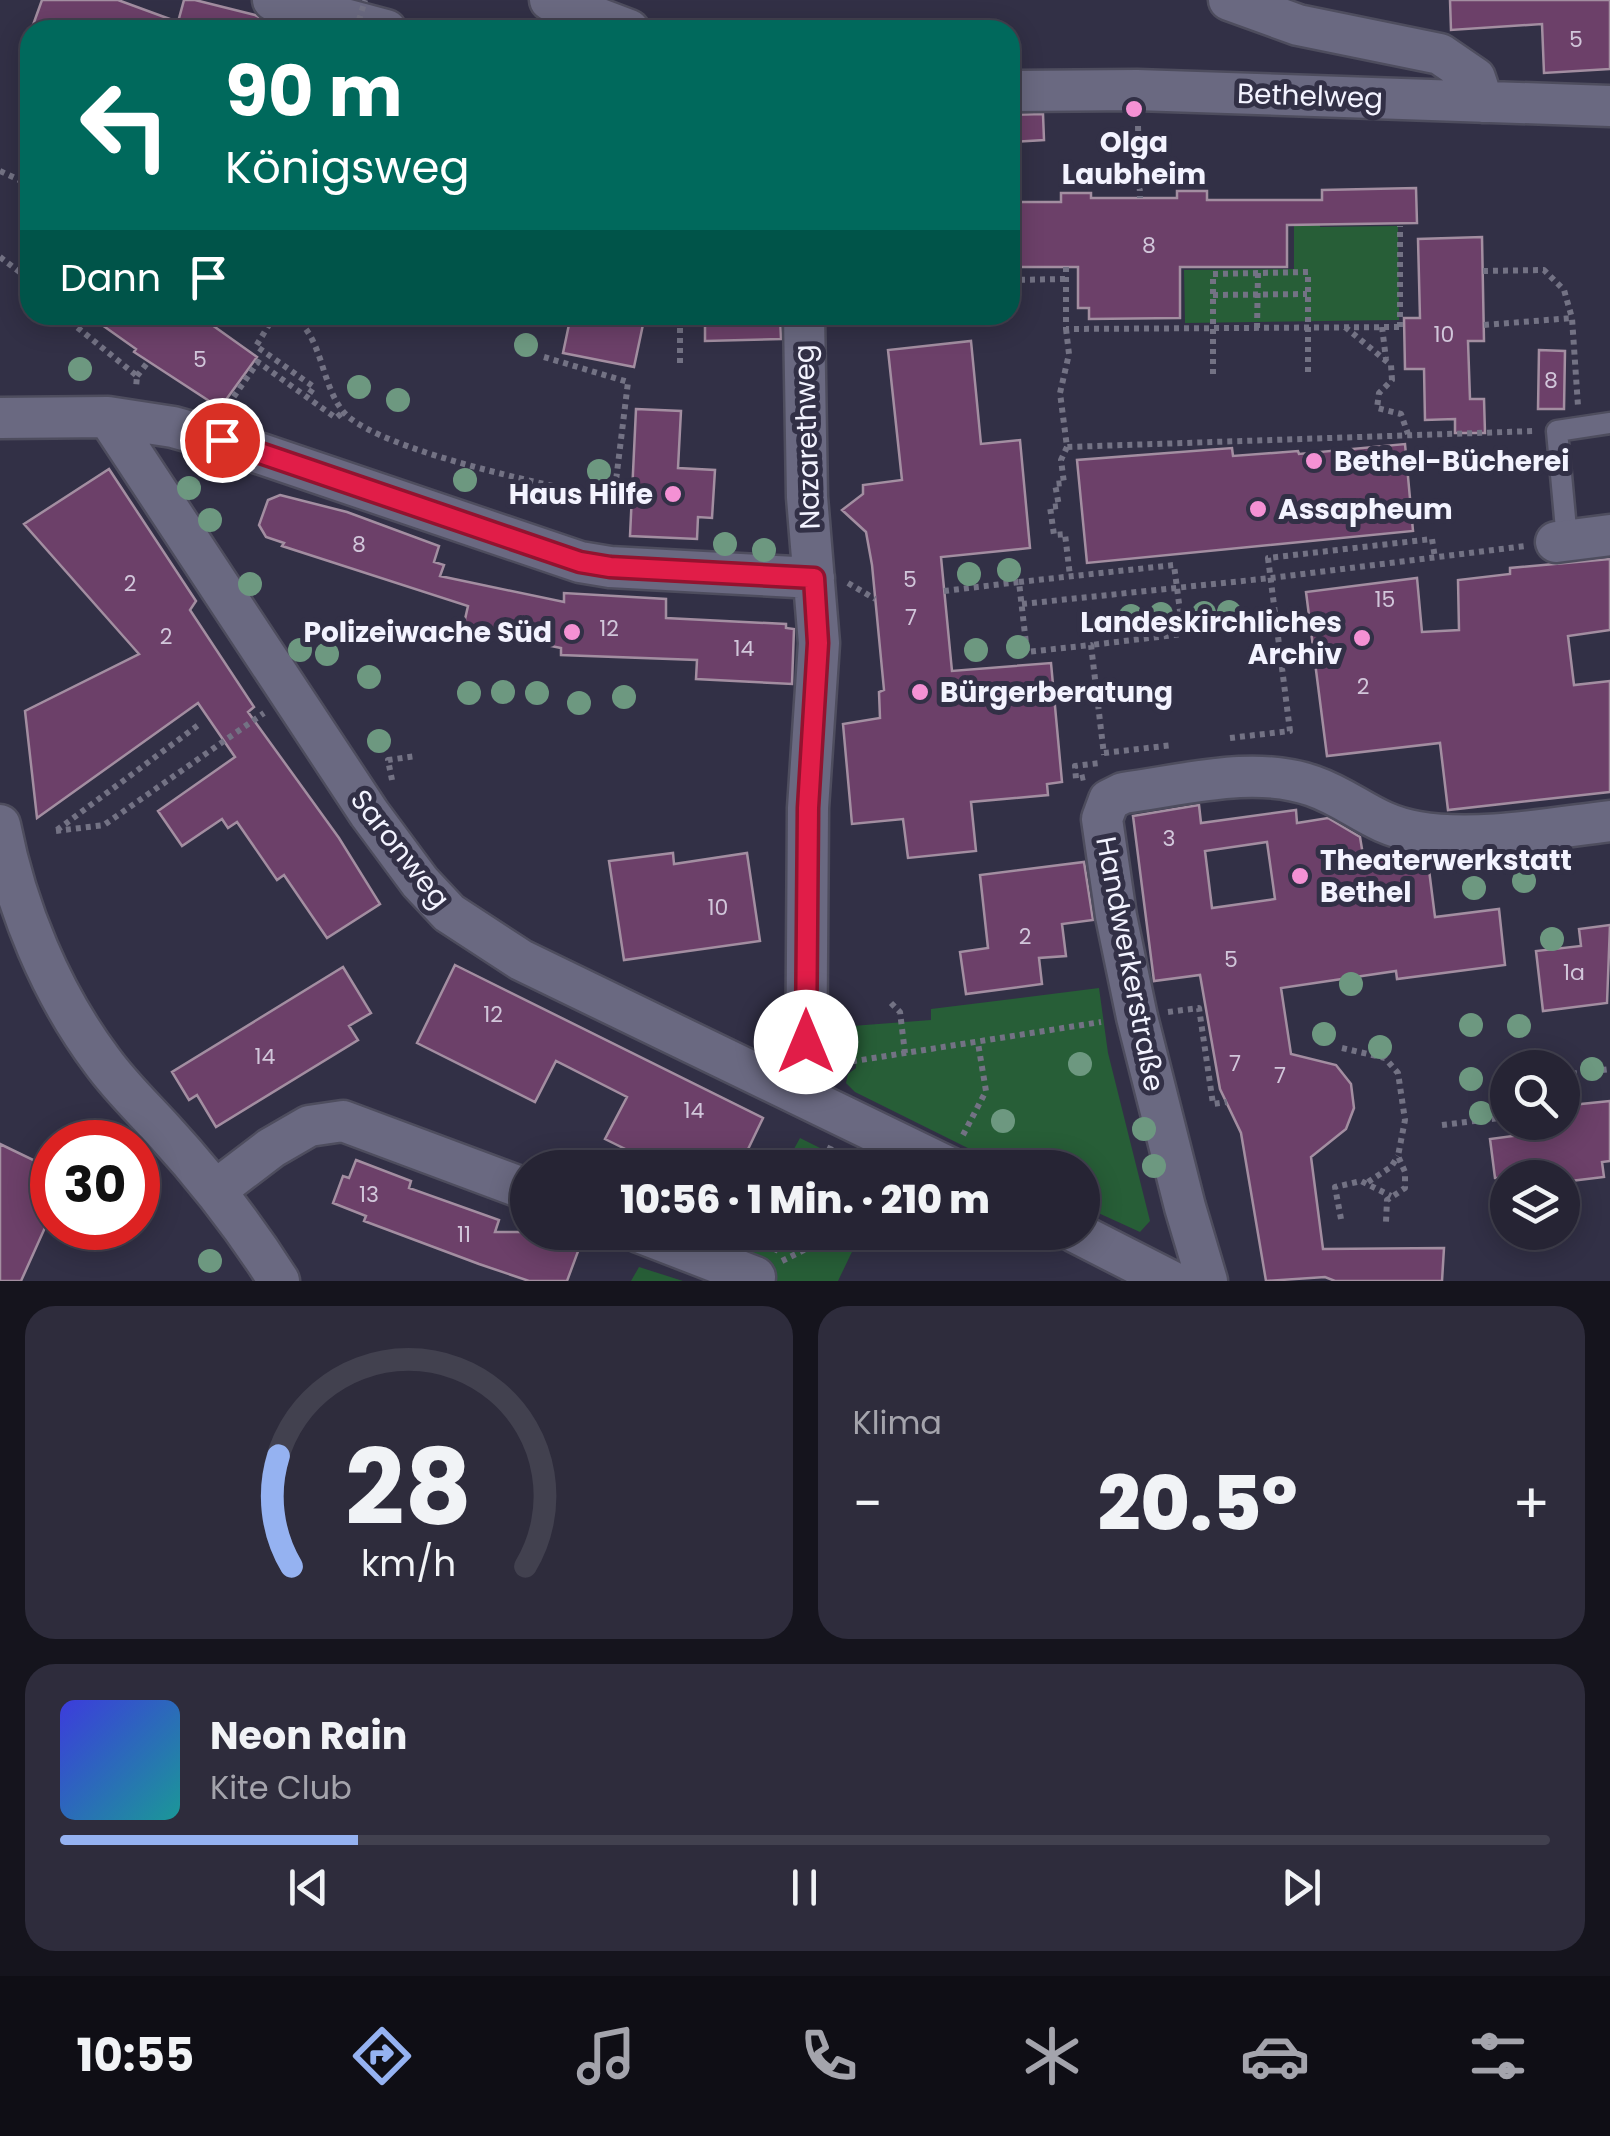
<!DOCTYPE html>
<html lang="de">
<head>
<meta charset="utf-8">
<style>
	body { margin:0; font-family:Poppins,sans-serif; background:#2e2c3c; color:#f1f3f6; height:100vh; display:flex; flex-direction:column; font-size:38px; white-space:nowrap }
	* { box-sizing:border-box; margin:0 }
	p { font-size:32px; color:#a4a4ac }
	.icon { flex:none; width:55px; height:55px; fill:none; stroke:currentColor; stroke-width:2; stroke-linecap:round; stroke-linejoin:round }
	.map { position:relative; height:1281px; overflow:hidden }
	.details { display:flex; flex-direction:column; gap:25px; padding:25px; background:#15141d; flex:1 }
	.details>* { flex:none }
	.top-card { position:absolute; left:20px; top:20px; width:1000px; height:305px; border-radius:30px; box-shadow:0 5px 25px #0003,0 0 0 2px #42414f; background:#00695c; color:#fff; overflow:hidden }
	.fabs { position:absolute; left:1490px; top:1050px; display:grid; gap:20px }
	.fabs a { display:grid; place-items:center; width:90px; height:90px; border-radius:50%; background:#262434; box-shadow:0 5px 25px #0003,0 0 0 2px #42414f; font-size:50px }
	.speed { position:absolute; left:30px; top:1120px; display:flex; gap:20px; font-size:50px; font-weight:700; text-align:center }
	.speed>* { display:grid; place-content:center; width:130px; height:130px; border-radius:50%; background:#262434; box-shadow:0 5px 25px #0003,0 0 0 2px #42414f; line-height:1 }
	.speed .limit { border:15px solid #d22; background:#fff; color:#111 }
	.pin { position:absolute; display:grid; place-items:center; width:85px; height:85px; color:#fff; margin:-42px; border:5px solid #fff; border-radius:50%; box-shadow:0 2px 10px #0007 }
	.me { position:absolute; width:110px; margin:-55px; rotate:0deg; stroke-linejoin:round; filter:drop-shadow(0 0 8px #0008) }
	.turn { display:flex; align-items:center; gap:35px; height:210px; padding:0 40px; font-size:45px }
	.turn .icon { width:130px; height:130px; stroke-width:2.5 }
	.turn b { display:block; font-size:70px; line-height:85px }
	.then { display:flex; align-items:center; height:95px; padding:0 40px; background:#0003; gap:20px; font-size:38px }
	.big { font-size:75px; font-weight:800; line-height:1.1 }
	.details .widget { flex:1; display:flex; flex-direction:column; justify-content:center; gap:15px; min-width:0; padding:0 35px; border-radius:30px; background:#2e2c3c }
	.details .dial { align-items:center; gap:0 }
	.dial svg { height:260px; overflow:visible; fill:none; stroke:#42414f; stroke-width:7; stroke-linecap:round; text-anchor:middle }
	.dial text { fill:#f1f3f6; stroke:none }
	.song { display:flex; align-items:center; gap:30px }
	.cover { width:120px; height:120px; border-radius:15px; background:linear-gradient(135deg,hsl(240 70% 55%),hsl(180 70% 35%)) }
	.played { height:10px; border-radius:5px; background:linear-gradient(90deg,#95b2f1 20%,#42414f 20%) }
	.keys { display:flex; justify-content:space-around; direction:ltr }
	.heat { display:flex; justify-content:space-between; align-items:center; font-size:55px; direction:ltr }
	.details .tiles { flex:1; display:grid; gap:25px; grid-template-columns:1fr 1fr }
	.widget:last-child { grid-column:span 2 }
	.trip { position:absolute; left:510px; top:1150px; width:590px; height:100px; border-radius:50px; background:#262434; box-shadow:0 5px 25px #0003,0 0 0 2px #42414f; font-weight:800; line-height:100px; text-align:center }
	.dock { display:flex; height:160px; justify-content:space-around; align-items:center; background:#0f0e15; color:#a4a4ac }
	.dock .icon { width:70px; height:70px }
	.dock .selected { color:#95b2f1 }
	.dock b { font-size:45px; color:#f1f3f6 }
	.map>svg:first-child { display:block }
</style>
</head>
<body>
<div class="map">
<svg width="1610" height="1281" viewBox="0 0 1610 1281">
	<rect width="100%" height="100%" fill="#323046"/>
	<path fill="#275e37" d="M1294 203H1319L1320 227 1398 226 1399 320 1185 323 1184 270 1294 269Z
		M1099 988 1108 1053 1150 1221 1140 1232 1083 1206 1082 1168 1006 1167 855 1092 846 1083 848 1074 856 1068 852 1026 931 1020V1009Z
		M800 1138 858 1167H784Z
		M749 1233H861L838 1281H720Z
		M639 1267 683 1281H631Z"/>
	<path fill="#6c4069" stroke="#a38ea1" stroke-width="2.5" fill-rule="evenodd" d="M42 0H118L178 22 184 0H195L255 15 276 25V30H47L33 25Z
		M1450 0H1610V69L1544 73 1542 24 1451 30Z
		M1043 114 1044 140 1010 142V115Z
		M1416 188 1417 223 1287 225V267H1180V318L1089 319V308H1078V267H1010V202H1061V193H1091V198H1177V191H1207V200H1322V190Z
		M1482 237 1484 341H1468L1470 399H1484L1485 433H1455V419L1425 420 1424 369H1405L1404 318H1420L1418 239Z
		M88 315H198L257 357 220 408 134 352 136 349Z
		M571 315H645L634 367 563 353Z
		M705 315H780L781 339 705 341Z
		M971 341 981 444 1020 440 1030 548 941 557 952 671 1051 663 1062 782 1047 784 1048 795 971 802 976 851 908 858 903 819 852 824 843 724 880 718 879 692 884 690 872 565 866 532 842 510 863 494V485L902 480 888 350Z
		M1539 350 1565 351 1564 409H1538Z
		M636 409 681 411 678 468 715 470 712 518 698 517 697 539 630 536Z
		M1405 444 1413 531 1087 563 1077 460 1232 448 1233 456 1298 451 1299 454Z
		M109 469 196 601 190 610 254 707 248 712 339 838 380 904 327 938 284 875 277 880 237 822 228 828 222 819 182 846 158 811 235 757 198 703 37 818 25 711 139 654 24 524Z
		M280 495 347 512 439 546 434 562 444 565 440 576 564 602V593L666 599V618L786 624V628L794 629 792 684 696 679 697 660 561 655V648L463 628 468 606 282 546 284 543 266 537 259 525 268 500Z
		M1610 559V630L1568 636 1574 685 1610 681V792L1448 810 1440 743 1327 756 1306 592 1417 578 1422 632 1459 630 1458 580 1510 574V568Z
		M1199 805 1201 823 1296 810 1297 823 1328 818 1360 837 1364 861 1394 857 1395 866 1428 862 1435 917 1499 909 1505 965 1397 979 1396 971 1281 988 1291 1054 1336 1065 1351 1084 1354 1108 1346 1129 1311 1157 1323 1249 1444 1248 1442 1281H1335L1325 1277 1266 1281 1241 1133 1220 1089 1200 975 1154 981 1133 816ZM1267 842 1275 899 1212 908 1205 851Z
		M673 853 674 864 747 853 760 941 624 960 609 861Z
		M1084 862 1093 920 1062 924 1066 956 1039 958 1042 984 966 994 960 952 988 948 980 875Z
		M1610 925 1607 1003 1543 1011 1536 951 1581 946 1579 929Z
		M455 965 763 1118 739 1168H664L605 1139 627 1097 556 1061 535 1102 417 1043Z
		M343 967 371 1013 349 1026 358 1040 216 1127 197 1095 189 1100 172 1072Z
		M1610 1101V1161L1602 1162 1604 1177 1562 1182V1178H1495L1490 1139 1536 1133 1535 1122H1562V1106Z
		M0 1144 52 1169V1212L21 1281H0Z
		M356 1160 411 1181 409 1188 499 1220 495 1232H543L580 1246 567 1281H529L479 1264 364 1221 366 1216 333 1203 343 1176 349 1178Z"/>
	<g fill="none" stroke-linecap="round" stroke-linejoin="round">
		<defs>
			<path id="service" d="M1567 540 1557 431 1610 423"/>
			<path id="minor" d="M273 0 386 30
				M550 0 629 30
				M1229 0 1298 25 1440 54 1475 78 1483 102
				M1010 91 1137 90 1610 106
				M804 315 807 497 819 643 808 808 806 1098
				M108 417 369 813 420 882 449 913 521 960 950 1168
				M0 418 108 417 173 427 223 441 580 562 610 567 814 578
				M1556 542 1610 535
				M0 825C16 908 51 993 102 1061 120 1086 142 1107 163 1130 206 1177 245 1227 279 1281
				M216 1190 271 1148 309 1126 343 1121 528 1190
				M639 1232 755 1277
				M1075 1232 1171 1281
				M1207 1281 1185 1207 1137 1017 1116 916 1102 819 1109 800 1123 793C1184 785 1254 765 1313 786 1353 800 1373 825 1418 832 1476 842 1551 828 1610 821"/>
		</defs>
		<use href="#service" stroke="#4e4d5e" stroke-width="25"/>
		<use href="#minor" stroke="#4e4d5e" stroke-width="45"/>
		<path stroke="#737284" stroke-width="6" stroke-dasharray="5 5" stroke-linecap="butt" d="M1138 126 1140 198
			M0 171 30 185
			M0 257 30 280
			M1066 267V329L1404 327
			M1483 271 1544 270 1564 290 1572 318
			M1010 280 1065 279
			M1213 295 1307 294
			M62 315 137 376 136 388
			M275 315 256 346 314 387 307 397
			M292 315C323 337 320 381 342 410 367 444 509 476 553 486
			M1484 325 1572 318 1578 406
			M1345 327 1391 365 1392 380 1379 393 1377 408 1401 414 1408 434
			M1382 327 1386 359
			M1400 327V226
			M1257 328 1258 273
			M1066 329 1069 354 1060 393 1067 447 1535 431
			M544 357 628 382 614 497 610 503 553 495
			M680 363V315
			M1213 374V274L1308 272V374
			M137 376 148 362
			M228 405 258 362 336 418 343 412
			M1067 447 1061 460 1064 483 1055 484 1059 506 1050 507 1054 535 1065 534 1070 576
			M1019 582 1174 565 1183 634 1091 645
			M848 583 875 599
			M944 591 1019 582 1027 652 1091 645 1104 755
			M1022 604 1271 578 1525 546
			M1230 738 1290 731 1268 558 1432 539 1435 558
			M1104 753 1173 745
			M1085 777 1076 779 1075 766 1100 763
			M392 780 388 760 416 756
			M57 830 201 723
			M56 831 104 825 264 713
			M891 1003 900 1012 905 1053
			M1168 1012 1199 1008 1213 1104 1227 1102
			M1342 1048 1385 1058 1398 1073 1405 1120 1398 1156 1405 1172V1188L1387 1200 1386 1222
			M842 1063 1101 1022
			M1562 1075 1610 1069
			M1442 1125 1508 1117
			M963 1135 986 1091 978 1043
			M827 1156 840 1168
			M821 1168 831 1146
			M1368 1182 1391 1167 1398 1156
			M1341 1219 1335 1187 1361 1181 1391 1196
			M774 1252 786 1232
			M782 1261 840 1232"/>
		<use href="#service" stroke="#6a6981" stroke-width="20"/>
		<use href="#minor" stroke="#6a6981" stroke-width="40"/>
		<path stroke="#737284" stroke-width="6" stroke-dasharray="5 5" stroke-linecap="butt" d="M356 30 365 0"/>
	</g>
	<g fill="#6d9880">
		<circle cx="526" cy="345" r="12"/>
		<circle cx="80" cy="369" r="12"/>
		<circle cx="359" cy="387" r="12"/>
		<circle cx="398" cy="400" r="12"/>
		<circle cx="599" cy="471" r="12"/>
		<circle cx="465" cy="480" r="12"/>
		<circle cx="189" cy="488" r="12"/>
		<circle cx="210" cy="520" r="12"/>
		<circle cx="725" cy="544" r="12"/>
		<circle cx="764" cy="550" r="12"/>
		<circle cx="1009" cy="570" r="12"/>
		<circle cx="969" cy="574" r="12"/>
		<circle cx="250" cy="584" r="12"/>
		<circle cx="1229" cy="612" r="12"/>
		<circle cx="1204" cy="613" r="12"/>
		<circle cx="1161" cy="614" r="12"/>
		<circle cx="1131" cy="616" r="12"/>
		<circle cx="1018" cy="647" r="12"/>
		<circle cx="300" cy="650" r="12"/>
		<circle cx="976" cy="650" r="12"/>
		<circle cx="327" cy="654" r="12"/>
		<circle cx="369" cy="677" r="12"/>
		<circle cx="503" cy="692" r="12"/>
		<circle cx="469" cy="693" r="12"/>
		<circle cx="537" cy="693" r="12"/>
		<circle cx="624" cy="697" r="12"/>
		<circle cx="579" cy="703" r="12"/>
		<circle cx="379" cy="741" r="12"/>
		<circle cx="1524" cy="881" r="12"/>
		<circle cx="1474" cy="888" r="12"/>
		<circle cx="1552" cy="939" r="12"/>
		<circle cx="1351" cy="984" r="12"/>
		<circle cx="1471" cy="1025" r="12"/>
		<circle cx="1519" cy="1026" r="12"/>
		<circle cx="1324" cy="1034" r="12"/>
		<circle cx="1380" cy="1047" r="12"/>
		<circle cx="1080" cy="1064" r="12"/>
		<circle cx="1592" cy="1069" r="12"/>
		<circle cx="1471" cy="1079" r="12"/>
		<circle cx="1481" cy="1113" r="12"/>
		<circle cx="1003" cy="1121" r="12"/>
		<circle cx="1144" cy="1129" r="12"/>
		<circle cx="1154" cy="1166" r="12"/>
		<circle cx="210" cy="1261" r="12"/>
	</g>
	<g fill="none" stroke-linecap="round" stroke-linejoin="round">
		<defs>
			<path id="route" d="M222 440 580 562 610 567 814 578 818 643 808 808 806 1042"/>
		</defs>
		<use href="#route" stroke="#92132f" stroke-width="25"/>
		<use href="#route" stroke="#e11d48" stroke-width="18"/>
	</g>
	<g fill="#f491d4" stroke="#323046" stroke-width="4">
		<circle cx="1134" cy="109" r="10"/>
		<circle cx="1314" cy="461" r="10"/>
		<circle cx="673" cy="494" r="10"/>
		<circle cx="1258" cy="509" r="10"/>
		<circle cx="572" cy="632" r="10"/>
		<circle cx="1362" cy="638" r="10"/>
		<circle cx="920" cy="692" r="10"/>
		<circle cx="1300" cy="876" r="10"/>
	</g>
	<g text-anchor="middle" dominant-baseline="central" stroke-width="10" stroke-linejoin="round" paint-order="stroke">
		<g font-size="22" fill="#d1c6da">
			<text x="1576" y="39">5</text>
			<text x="1149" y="245">8</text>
			<text x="1444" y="334">10</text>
			<text x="200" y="359">5</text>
			<text x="1551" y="380">8</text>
			<text x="359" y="544">8</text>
			<text x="910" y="579">5</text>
			<text x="130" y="583">2</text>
			<text x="1385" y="599">15</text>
			<text x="911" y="617">7</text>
			<text x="609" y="628">12</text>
			<text x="166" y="636">2</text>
			<text x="744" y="648">14</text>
			<text x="1363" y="686">2</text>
			<text x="1169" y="838">3</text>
			<text x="718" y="907">10</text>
			<text x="1025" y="936">2</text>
			<text x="1231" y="959">5</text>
			<text x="1574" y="972">1a</text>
			<text x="493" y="1014">12</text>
			<text x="265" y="1056">14</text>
			<text x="1235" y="1063">7</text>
			<text x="1280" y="1075">7</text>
			<text x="694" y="1110">14</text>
			<text x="369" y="1194">13</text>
			<text x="464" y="1234">11</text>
		</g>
		<g font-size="28" fill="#f3f3ff" stroke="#323046">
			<text transform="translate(1310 96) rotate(2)">Bethelweg</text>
			<text transform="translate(807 437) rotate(-92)">Nazarethweg</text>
			<text transform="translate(400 849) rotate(52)">Saronweg</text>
			<text transform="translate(1130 964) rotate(79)">Handwerkerstraße</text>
		</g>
		<g font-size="28" font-weight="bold" fill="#f3f3ff" stroke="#323046" text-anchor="start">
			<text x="1134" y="142" text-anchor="middle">Olga<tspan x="1134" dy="32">Laubheim</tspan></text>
			<text x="1334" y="461">Bethel-Bücherei</text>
			<text x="653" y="494" text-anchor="end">Haus Hilfe</text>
			<text x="1278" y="509">Assapheum</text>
			<text x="1342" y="622" text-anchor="end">Landeskirchliches<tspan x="1342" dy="32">Archiv</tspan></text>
			<text x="552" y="632" text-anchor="end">Polizeiwache Süd</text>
			<text x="940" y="692">Bürgerberatung</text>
			<text x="1320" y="860">Theaterwerkstatt<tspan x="1320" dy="32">Bethel</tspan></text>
		</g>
	</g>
</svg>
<div class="fabs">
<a><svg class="icon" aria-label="search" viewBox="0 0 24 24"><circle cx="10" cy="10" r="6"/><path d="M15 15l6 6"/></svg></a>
<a><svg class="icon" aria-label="layers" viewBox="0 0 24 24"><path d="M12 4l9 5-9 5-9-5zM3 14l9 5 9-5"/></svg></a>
</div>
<div class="speed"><div class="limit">30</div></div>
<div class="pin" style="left:222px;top:440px;background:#d93025"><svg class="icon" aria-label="arrive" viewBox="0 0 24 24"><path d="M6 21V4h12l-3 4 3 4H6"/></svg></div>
<svg class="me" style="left:806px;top:1042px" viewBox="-20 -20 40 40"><circle r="19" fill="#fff"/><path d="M0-13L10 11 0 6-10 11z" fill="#e11d48"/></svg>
<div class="trip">10:56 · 1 Min. · 210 m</div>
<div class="top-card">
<div class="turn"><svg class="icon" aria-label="left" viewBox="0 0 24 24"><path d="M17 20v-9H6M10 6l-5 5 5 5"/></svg><div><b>90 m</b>Königsweg</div></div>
<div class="then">Dann<svg class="icon" aria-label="arrive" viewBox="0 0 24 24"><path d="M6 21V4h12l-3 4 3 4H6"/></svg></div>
</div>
</div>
<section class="details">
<div class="tiles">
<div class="widget dial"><svg viewBox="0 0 100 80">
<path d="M14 69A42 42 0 1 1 86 69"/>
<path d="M14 69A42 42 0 0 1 10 35" stroke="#95b2f1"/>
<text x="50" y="56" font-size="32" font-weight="700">28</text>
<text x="50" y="72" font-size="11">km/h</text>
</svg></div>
<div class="widget"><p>Klima</p>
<div class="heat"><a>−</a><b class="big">20.5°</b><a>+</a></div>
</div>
<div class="widget">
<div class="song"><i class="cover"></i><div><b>Neon Rain</b><p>Kite Club</p></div></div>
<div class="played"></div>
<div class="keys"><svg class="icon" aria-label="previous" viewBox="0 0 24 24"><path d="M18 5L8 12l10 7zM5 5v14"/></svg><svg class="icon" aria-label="pause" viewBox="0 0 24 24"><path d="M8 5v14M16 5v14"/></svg><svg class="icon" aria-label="next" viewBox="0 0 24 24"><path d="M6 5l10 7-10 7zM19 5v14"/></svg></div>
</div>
</div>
</section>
<nav class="dock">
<b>10:55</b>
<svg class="icon selected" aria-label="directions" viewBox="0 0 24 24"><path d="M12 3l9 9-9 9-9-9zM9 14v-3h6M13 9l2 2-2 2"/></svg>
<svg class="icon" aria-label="music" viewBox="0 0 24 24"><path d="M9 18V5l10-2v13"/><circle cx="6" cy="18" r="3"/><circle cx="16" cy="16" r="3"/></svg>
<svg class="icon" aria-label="phone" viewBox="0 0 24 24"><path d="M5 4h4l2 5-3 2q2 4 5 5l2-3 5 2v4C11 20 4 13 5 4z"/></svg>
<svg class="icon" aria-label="climate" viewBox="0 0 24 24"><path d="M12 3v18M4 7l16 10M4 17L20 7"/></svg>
<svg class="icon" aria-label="car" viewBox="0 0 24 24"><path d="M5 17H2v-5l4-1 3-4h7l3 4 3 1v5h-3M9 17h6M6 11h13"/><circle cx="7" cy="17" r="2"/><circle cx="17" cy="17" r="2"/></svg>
<svg class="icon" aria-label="filters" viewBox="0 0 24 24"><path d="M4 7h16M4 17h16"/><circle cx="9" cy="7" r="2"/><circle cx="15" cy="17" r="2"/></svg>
</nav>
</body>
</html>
